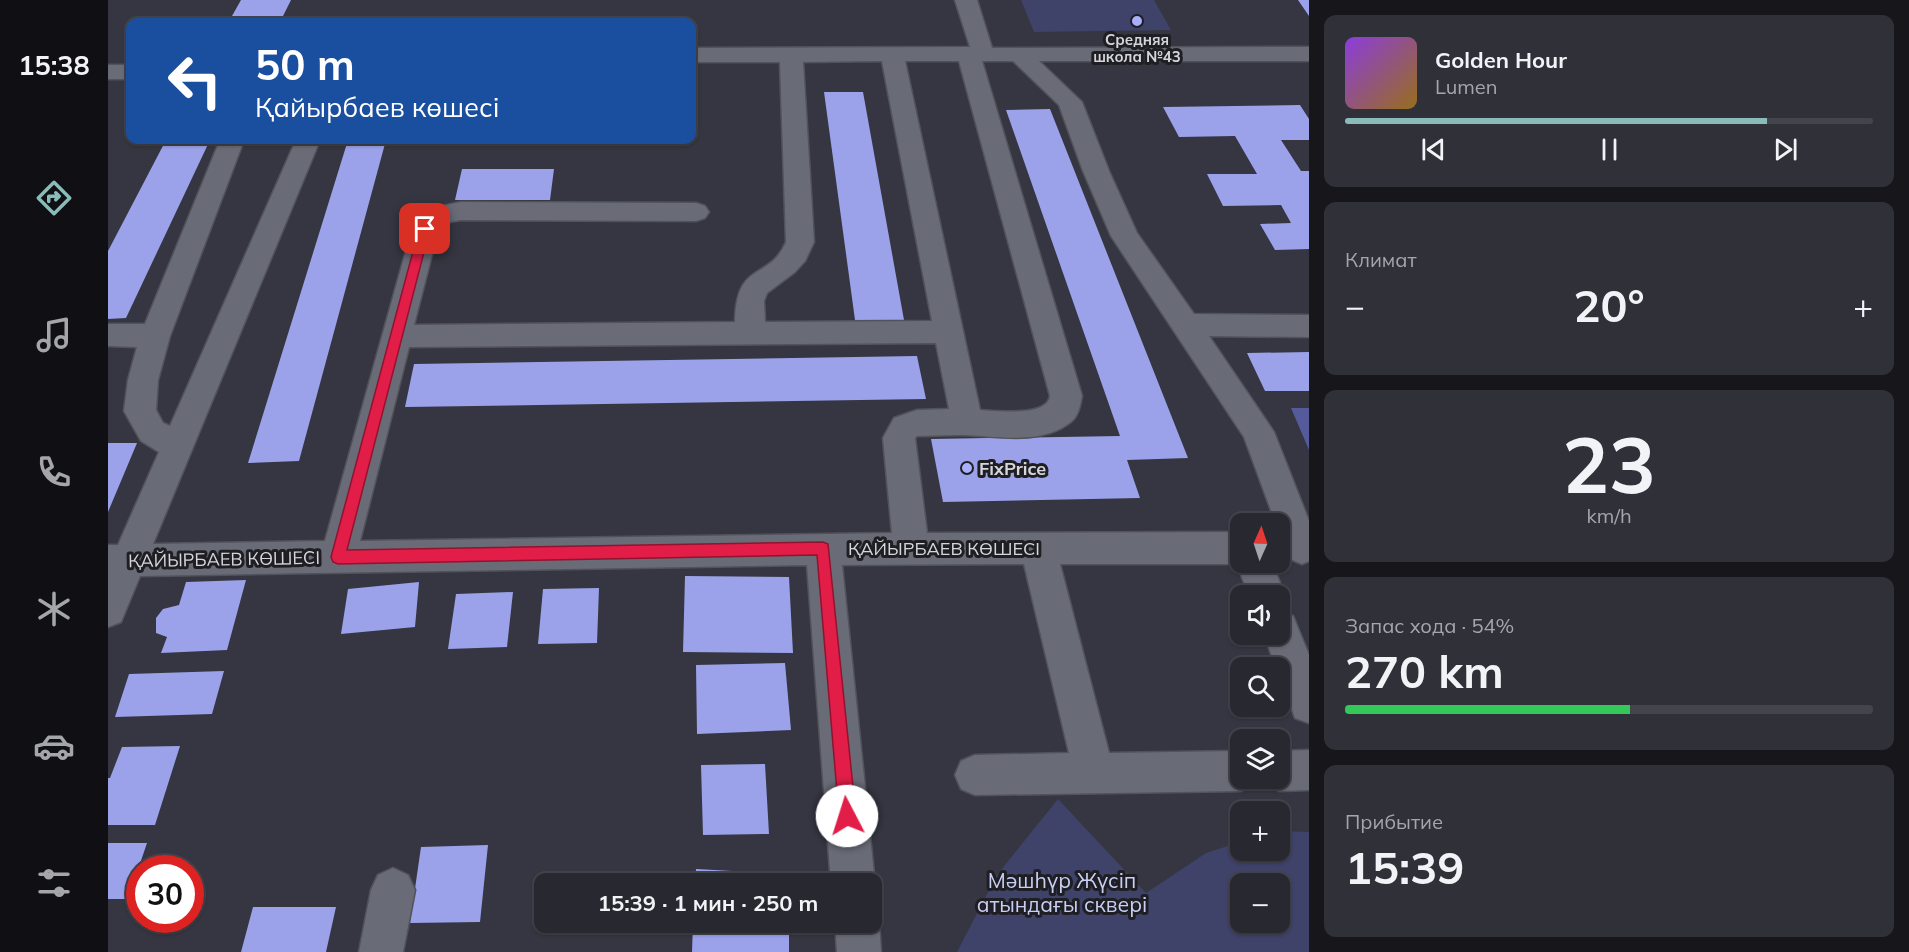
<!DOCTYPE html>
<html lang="ru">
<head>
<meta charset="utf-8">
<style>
	body { margin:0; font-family:Mulish,sans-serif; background:#303039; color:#f1f3f6; height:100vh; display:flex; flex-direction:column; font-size:22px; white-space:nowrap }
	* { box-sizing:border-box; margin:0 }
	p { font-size:20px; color:#a5a6ab }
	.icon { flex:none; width:33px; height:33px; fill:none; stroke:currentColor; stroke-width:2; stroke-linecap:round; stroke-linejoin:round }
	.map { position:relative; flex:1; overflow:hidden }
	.sheet { display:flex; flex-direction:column; gap:15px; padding:15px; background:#16161b; width:600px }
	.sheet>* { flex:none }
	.guide { position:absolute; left:18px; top:18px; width:570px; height:126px; border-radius:12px; box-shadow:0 2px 4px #0004,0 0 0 2px #44444d; background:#1a4fa0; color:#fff; overflow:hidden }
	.needle { width:39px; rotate:3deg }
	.controls { position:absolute; left:1122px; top:513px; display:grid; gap:12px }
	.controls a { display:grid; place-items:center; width:60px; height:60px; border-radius:12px; background:#282831; box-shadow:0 2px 4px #0004,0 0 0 2px #44444d; font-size:30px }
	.speed { position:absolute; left:18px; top:855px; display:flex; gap:12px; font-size:30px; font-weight:700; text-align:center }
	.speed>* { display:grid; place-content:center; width:78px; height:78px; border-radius:50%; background:#282831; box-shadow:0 2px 4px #0004,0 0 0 2px #44444d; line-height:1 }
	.speed .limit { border:9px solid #d22; background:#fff; color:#111 }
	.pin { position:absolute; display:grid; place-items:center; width:51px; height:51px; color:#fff; margin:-26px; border-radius:12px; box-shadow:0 3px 9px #0006 }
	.me { position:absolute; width:66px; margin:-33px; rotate:355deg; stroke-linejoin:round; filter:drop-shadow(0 0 4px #0008) }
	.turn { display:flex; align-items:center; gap:21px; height:126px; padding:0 30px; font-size:27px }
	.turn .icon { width:78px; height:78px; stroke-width:2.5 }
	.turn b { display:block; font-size:42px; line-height:51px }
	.big { font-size:45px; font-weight:700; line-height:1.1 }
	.sheet .tile { flex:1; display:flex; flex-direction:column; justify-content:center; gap:9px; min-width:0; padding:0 21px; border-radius:12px; background:#303039 }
	.sheet .dial { align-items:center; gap:0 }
	.dial b { font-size:78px; line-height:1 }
	.song { display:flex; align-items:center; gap:18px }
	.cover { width:72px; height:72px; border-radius:9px; background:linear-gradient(135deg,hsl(270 70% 55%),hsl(40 70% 35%)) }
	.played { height:6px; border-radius:3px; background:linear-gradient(90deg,#8bbbb9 80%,#44444d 80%) }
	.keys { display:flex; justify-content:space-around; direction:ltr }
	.heat { display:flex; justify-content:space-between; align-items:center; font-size:33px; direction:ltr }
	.charge { height:9px; border-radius:4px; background:linear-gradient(90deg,#34c759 54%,#44444d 0) }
	.trip { position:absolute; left:426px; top:873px; width:348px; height:60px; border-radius:12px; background:#282831; box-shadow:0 2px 4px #0004,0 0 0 2px #44444d; font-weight:700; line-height:60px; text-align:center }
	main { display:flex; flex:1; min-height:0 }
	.menu { display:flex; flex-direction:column; width:108px; justify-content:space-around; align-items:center; background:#101014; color:#a5a6ab }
	.menu .icon { width:42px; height:42px }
	.menu .current { color:#8bbbb9 }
	.menu b { font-size:27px; color:#f1f3f6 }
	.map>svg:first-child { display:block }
</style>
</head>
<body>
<main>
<nav class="menu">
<b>15:38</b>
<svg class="icon current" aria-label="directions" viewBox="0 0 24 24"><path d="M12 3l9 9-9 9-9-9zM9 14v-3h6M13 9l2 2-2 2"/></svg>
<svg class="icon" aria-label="music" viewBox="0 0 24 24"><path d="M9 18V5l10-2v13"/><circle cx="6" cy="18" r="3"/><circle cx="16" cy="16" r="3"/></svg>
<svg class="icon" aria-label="phone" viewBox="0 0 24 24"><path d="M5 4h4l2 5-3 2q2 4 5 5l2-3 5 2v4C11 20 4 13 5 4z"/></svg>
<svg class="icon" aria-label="climate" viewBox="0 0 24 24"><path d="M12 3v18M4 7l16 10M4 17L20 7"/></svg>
<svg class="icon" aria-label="car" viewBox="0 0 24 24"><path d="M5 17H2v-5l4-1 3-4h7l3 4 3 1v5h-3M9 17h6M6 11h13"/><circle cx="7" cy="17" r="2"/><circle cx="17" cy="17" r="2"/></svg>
<svg class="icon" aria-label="filters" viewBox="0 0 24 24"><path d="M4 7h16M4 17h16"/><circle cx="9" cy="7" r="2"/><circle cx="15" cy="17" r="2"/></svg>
</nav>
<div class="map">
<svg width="1201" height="952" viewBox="0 0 1201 952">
	<rect width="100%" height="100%" fill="#353641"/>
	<path fill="#3f4269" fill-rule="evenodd" d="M913 0H1046L1063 30 926 32Z
		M950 799 1038 893 1098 853 1132 842V850H1172V831L1201 832V952H849L889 875ZM1132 884H1172V922H1132Z"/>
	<path fill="#555a9b" d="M1183 408H1201V450Z"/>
	<path fill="#9ba2ea" d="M133 0H183L172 22H79L83 16H124Z
		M1190 0H1201V16Z
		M716 92H755L796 320H747Z
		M1192 105 1201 119V140H1173L1193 171H1201V249L1167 250 1152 224 1183 223 1173 205 1115 206 1099 174H1149L1127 136 1071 137 1055 107Z
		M942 109 1080 458 1019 460 1032 498 835 502 823 439 1012 436 898 110Z
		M58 140H102L18 318 0 319V251Z
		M240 140H278L191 461 140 463Z
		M368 140H550V141L367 145Z
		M354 169H446L442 200H347Z
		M1201 352V391H1157L1139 353Z
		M809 356 818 399 297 407 306 364Z
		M0 443H29L0 512Z
		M577 576 681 577 685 653 575 652Z
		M138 580 119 650 53 653 59 637 48 633V618L55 609 71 605 78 582Z
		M311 582 307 627 233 634 240 589Z
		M491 588 489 643 430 644 435 589Z
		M405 592 399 647 340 649 348 594Z
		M677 663 683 730 589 734 588 665Z
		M116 671 104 714 7 717 21 674Z
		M72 746 47 825H0V778H2L14 747Z
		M657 764 661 834 595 835 593 765Z
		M0 843H39L20 899H0Z
		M380 845 372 922 302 923 313 847Z
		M588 869 681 874V884H587Z
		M145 907H228L218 952H133Z
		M585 922H681V952H584Z"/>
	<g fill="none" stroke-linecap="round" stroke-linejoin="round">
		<defs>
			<path id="minor" d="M847 0H869L884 48 1201 47V61H931L974 102 1001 171 1029 233 1086 314 1201 315V337L1101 336 1166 432 1201 521V561L1194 564 1182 559 1172 534V524H1168L1136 437 1003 236 975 171 951 105 905 61H874L974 396C972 407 970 418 960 424 930 446 884 435 851 435 837 435 823 436 809 436L807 438 819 533 1132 532V562H1164L1177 596 1172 608V596H1141L1129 564H952L1001 753 1132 751V778H1149L1146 785 1132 791 867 795 853 789 847 775 853 761 867 755 961 753 916 564 734 565 767 884 764 891V884H723L699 565 32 576 13 622 0 627V545H10L51 452 33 441 16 411 20 380 29 347 0 346V324H37L112 140H136L62 336 50 380 48 410 55 423 62 426 188 140H212L45 544 217 541 304 229C315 210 332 206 353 202L588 203 597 206 601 212 597 218 588 221 353 220 342 222 330 231 306 325 627 322C628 259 661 282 678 242L672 62H584V48L862 47ZM774 61 824 321 657 322 656 301 659 293 687 272 697 261 706 242 695 62ZM797 61H851L942 396C939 417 890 411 872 410ZM828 343 841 409 809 410 786 418 775 438 784 533 252 541 301 347Z
				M0 65H22V79H0Z
				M1172 610 1185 616 1201 655V723L1187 718 1172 676V668H1168L1156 634H1172Z
				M1201 750V790L1172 791 1158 785 1155 778H1172V751Z
				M285 868 300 875 307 890 295 952H251L263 890 270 875Z
				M764 906 771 922 773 952H729L727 922H764Z"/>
		</defs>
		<use href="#minor" stroke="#51525a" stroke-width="3"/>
		<use href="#minor" fill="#696b77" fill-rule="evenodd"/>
	</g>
	<path fill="#e11d48" stroke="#92132f" stroke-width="1.5" d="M317 225 322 229 239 550 715 542 720 544 748 816 745 823 739 825 733 823 731 816 709 555 230 564 225 562 223 557 311 229Z"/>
	<g fill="#a8b0fc" stroke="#1e1e23" stroke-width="2">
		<circle cx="1029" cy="21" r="6"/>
		<circle cx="859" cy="468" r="6"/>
	</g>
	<g text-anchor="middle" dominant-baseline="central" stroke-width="6" stroke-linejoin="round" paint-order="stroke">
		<g font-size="15" font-weight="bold" fill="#d5d6dc" stroke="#1e1e23">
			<text x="1029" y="39">Средняя<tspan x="1029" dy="17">школа №43</tspan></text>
		</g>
		<g font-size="18" font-weight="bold" fill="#d5d6dc" stroke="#1e1e23" text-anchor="start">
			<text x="871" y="468">FixPrice</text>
		</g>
		<g font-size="18" fill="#d5d6dc" stroke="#1e1e23">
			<text x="836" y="548">ҚАЙЫРБАЕВ КӨШЕСІ</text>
			<text transform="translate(116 559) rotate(-1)">ҚАЙЫРБАЕВ КӨШЕСІ</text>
		</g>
		<g font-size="21" fill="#c9cef5" stroke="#1e1e23">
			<text x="954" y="880">Мәшһүр Жүсіп<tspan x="954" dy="24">атындағы сквері</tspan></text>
		</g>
	</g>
</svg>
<div class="controls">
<a><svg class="needle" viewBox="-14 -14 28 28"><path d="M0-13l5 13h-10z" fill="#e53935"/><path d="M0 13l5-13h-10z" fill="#a5a6ab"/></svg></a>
<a><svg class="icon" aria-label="sound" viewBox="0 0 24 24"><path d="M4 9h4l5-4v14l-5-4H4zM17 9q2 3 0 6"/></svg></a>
<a><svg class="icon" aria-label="search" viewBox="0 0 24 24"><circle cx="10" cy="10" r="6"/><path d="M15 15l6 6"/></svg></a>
<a><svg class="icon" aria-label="layers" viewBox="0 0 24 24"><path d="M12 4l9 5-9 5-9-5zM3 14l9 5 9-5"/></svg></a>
<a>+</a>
<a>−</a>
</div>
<div class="speed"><div class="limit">30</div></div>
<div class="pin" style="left:317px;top:229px;background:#d93025"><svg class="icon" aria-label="arrive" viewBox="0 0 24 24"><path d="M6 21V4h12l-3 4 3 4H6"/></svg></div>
<svg class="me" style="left:739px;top:816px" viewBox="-20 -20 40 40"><circle r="19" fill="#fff"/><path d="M0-13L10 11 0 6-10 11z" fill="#e11d48"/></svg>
<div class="trip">15:39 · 1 мин · 250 m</div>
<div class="guide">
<div class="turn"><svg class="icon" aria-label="left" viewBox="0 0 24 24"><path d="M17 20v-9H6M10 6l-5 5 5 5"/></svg><div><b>50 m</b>Қайырбаев көшесі</div></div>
</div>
</div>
<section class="sheet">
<div class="tile">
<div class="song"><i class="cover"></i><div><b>Golden Hour</b><p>Lumen</p></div></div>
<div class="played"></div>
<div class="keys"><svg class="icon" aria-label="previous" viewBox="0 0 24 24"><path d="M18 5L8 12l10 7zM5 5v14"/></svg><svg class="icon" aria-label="pause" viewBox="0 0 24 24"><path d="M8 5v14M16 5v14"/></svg><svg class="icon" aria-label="next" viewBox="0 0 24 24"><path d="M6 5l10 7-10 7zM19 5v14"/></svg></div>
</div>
<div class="tile"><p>Климат</p>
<div class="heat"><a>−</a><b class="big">20°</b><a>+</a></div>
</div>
<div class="tile dial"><b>23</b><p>km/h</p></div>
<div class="tile"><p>Запас хода · 54%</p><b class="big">270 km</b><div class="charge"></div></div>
<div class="tile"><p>Прибытие</p><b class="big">15:39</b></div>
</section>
</main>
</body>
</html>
